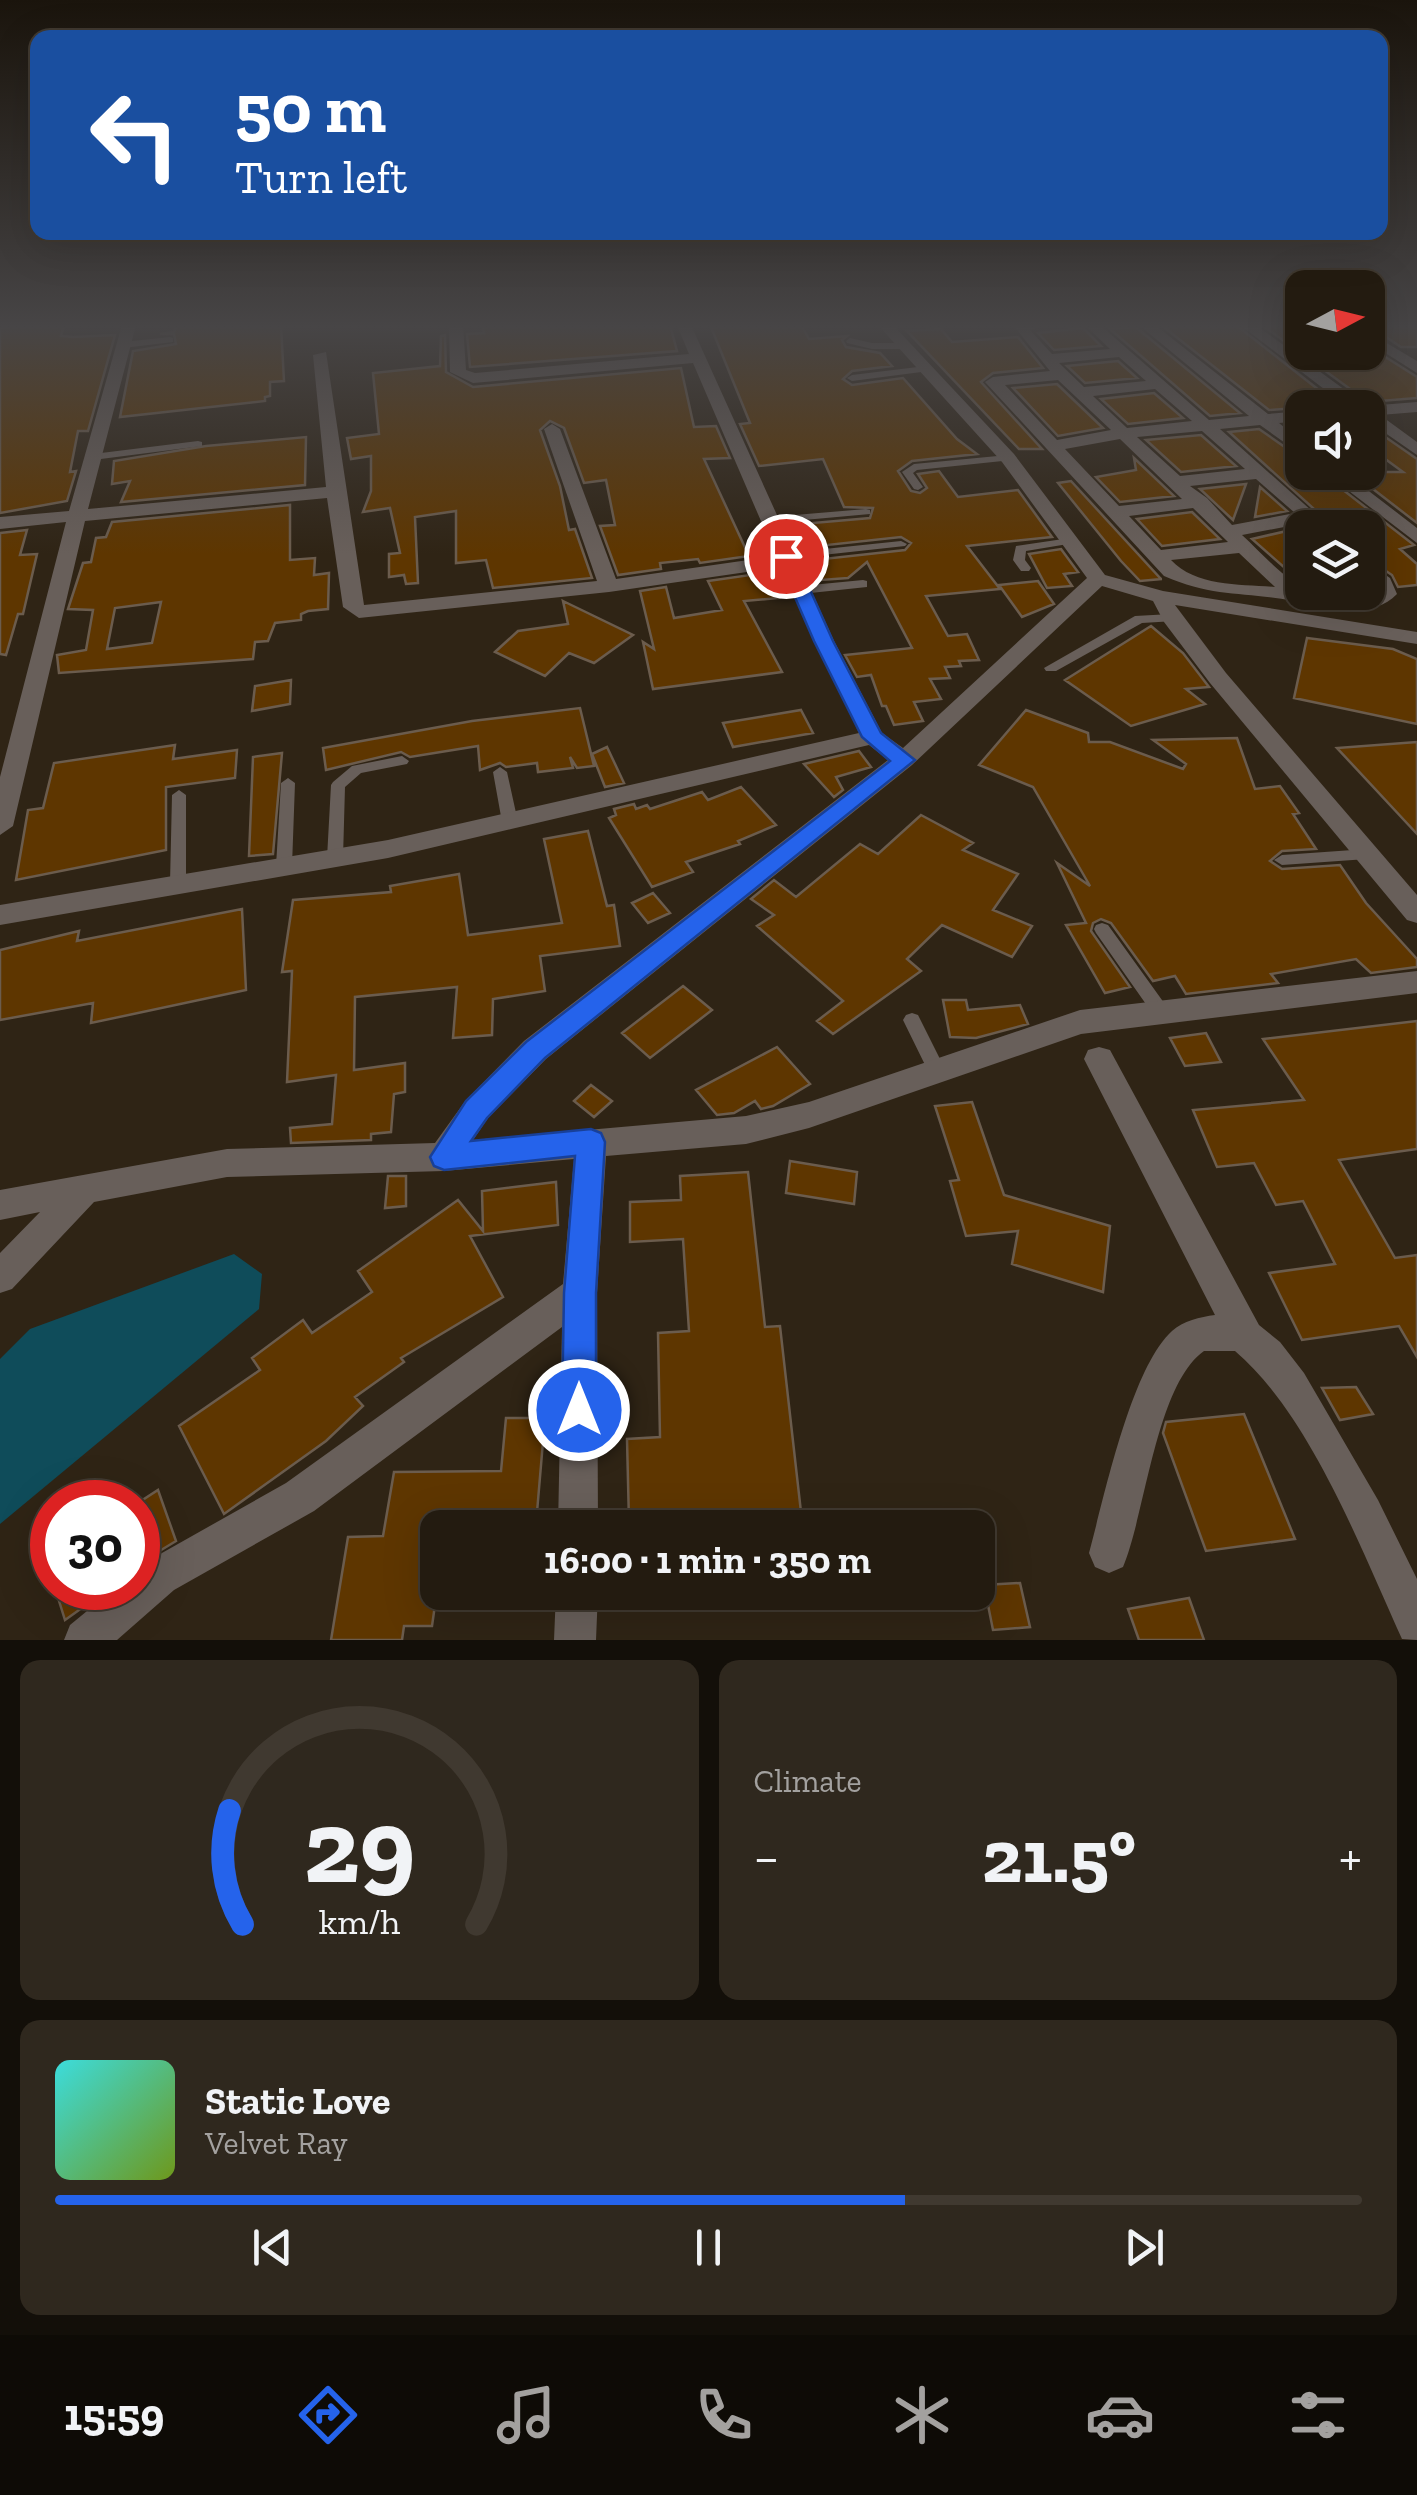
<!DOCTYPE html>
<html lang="en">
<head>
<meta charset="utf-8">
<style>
	body { margin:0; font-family:"Zilla Slab",serif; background:#2f281e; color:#f1f3f6; height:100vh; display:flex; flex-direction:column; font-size:38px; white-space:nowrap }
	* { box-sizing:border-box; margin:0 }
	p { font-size:32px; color:#a3a19f }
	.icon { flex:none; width:55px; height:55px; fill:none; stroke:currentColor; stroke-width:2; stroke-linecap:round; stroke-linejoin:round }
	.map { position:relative; height:1640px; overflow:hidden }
	.details { display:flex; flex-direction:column; gap:20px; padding:20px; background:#130f09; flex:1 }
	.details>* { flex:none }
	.guide { position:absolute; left:30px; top:30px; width:1358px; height:210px; border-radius:20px; box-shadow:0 10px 40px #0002,0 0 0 2px #403930; background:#1a4fa0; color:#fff; overflow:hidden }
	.needle { width:65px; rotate:83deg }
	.fabs { position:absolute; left:1285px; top:270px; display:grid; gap:20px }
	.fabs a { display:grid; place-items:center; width:100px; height:100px; border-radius:20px; background:#231b10; box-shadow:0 10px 40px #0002,0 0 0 2px #403930; font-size:50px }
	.speed { position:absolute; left:30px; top:1480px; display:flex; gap:20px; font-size:50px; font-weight:700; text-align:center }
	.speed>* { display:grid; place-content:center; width:130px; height:130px; border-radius:50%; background:#231b10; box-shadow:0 10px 40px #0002,0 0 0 2px #403930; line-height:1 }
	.speed .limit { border:15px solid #d22; background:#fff; color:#111 }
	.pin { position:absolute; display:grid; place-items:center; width:85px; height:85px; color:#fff; margin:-42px; border:5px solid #fff; border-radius:50%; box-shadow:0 2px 10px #0007 }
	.me { position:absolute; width:110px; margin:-55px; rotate:0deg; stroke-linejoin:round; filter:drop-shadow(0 0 8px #0008) }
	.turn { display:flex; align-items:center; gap:35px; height:210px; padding:0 40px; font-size:45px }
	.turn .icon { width:130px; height:130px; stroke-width:2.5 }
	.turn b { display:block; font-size:70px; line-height:85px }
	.big { font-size:75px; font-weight:800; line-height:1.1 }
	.details .widget { flex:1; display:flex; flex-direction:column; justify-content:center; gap:15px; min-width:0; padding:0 35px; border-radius:20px; background:#2f281e }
	.details .dial { align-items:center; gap:0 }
	.dial svg { height:260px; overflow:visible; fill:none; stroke:#403930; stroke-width:7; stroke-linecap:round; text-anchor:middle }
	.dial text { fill:#f1f3f6; stroke:none }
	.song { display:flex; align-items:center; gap:30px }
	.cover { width:120px; height:120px; border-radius:15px; background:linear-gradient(135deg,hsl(180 70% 55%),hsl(80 70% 35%)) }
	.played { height:10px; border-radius:5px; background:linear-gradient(90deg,#2563eb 65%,#403930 65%) }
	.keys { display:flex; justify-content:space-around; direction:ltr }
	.heat { display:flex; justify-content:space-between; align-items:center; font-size:55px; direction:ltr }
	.details .tiles { flex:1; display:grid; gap:20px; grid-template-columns:1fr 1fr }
	.widget:last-child { grid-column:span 2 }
	.trip { position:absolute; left:420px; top:1510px; width:575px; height:100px; border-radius:20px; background:#231b10; box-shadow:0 10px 40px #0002,0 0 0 2px #403930; font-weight:800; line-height:100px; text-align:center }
	.tab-bar { display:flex; height:160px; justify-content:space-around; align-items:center; background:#0e0b06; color:#a3a19f }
	.tab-bar .icon { width:70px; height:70px }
	.tab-bar .on { color:#2563eb }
	.tab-bar b { font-size:45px; color:#f1f3f6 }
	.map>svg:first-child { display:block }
</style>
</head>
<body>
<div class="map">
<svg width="1417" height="1640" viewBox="0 0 1417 1640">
	<rect width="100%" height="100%" fill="#2f2415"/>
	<path fill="#0f4c5a" d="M234 1254 262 1274 259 1309 0 1524V1359L30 1329Z"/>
	<path fill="#5e3600" stroke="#6b5c4d" stroke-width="2.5" fill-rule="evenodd" d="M15 325H64L61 336 73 337 115 335 88 431H78L70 472 76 471 67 501 0 513V328Z
		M177 325H281L284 381 270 382V396L265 397V401L120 417 133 351 176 344 174 334H160L174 332Z
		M499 325H670L677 351 470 367 467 334 484 333 482 326Z
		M801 325 809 339 847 336 842 340 846 347 880 353 892 366 852 371 843 379 852 385 903 378 957 439 977 454 912 461 898 471 911 491 920 493 927 488 918 474 939 471 958 497 1018 490 1052 537 967 546 1000 589 926 596 948 636 967 634 979 660 959 661 961 666 945 667 950 678 930 679 941 699 914 702 923 721 894 725 886 706H882L871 675 857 677 845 655 912 648 867 562 848 578 821 580 814 560 905 550 911 543 901 537 809 547 801 524 870 518 873 508 844 507 823 459 759 466 740 424 750 423 711 327Z
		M1161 325H1236L1338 405 1269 410Z
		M1262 325H1294L1302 331V352H1368V346L1417 377V398L1368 402Z
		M1368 325H1417V347H1401Z
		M1136 327 1137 328 1240 413 1210 416 1110 329Z
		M1083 328 1101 346 1054 350 1038 333Z
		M941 329 952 342 1018 337 1043 368 993 373 981 382 1042 449H1019L907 331Z
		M445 335 446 372 473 387 681 368 694 427 716 426 730 458 704 459 749 556 700 563 698 559 660 563 661 569 618 575 600 526 615 525 606 480 584 483 564 428 550 421 540 430 560 486 569 530 575 529 592 578 493 588 486 560 456 563V511L415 517 418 583 406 584 404 575 389 577V554L400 553 390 508 363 512 371 491V456L351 459 347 438 379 434 373 373 440 366 441 336Z
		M1118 361 1137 378 1085 383 1067 366Z
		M1057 384 1103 428 1058 436 1013 388Z
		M1154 393 1183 418 1128 424 1101 399Z
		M1368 425 1417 459V523L1351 472H1403L1373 450H1378L1368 440Z
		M1259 429 1302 459V472H1320L1414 545 1400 549 1417 564V585L1398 587 1392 575 1368 559V528H1335L1229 432Z
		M1201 435 1236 466 1181 472 1146 440Z
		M306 437 305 485 121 502 130 481 112 484 114 461 206 446Z
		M1134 458 1174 496 1120 502 1096 477 1136 470Z
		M1071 481 1161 579H1162L1140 581 1121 561 1058 483Z
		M1246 484 1233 520 1200 489Z
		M1260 487 1287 511 1255 517Z
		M290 505V560L315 558 314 575 329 573 328 609 308 611 301 614V620L275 623 268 641 255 642 253 659 59 673 57 655 86 650 93 610 68 609 83 563 91 562 96 538 106 537 112 522ZM161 602 152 643 107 649 115 608Z
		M1192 512 1220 539 1162 546 1137 519Z
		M1304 527 1302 528V583L1252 539Z
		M27 530 20 555 37 554 23 614H18L6 655 0 654V533Z
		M1061 549 1078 572 1064 574 1072 586 1047 588 1029 554Z
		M757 574 760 580 771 579 779 598 744 601 782 672 653 689 643 642 654 649 640 591 666 587 674 618 722 610 708 581Z
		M1038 581 1054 604 1022 617 999 585Z
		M563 601 633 635 594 663 569 653 545 676 495 652 518 631 568 624Z
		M1151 626 1183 653 1209 687 1186 689 1205 704 1131 726 1065 680Z
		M1307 638 1393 649 1417 659V724L1294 698Z
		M291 680 290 704 252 711 255 686Z
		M580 708 594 766 577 768 570 757 573 768 538 772 537 763 506 767 500 763 480 770 478 746 410 757 401 752 326 770 323 748 472 721Z
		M801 710 813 733 733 747 723 723Z
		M1026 710 1088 733 1089 742H1110L1183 769 1186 764 1153 740 1237 738 1255 789 1280 786 1299 813 1293 814 1316 849 1282 851 1270 861 1282 869 1340 865 1366 903 1417 959V967L1371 973 1356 959 1271 974 1278 983 1186 994 1175 976 1153 981 1111 923 1101 919 1093 923 1091 931 1130 987 1105 993 1066 925 1086 923 1057 863 1090 886 1033 787 979 765Z
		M1417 742V834L1337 748Z
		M175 745 173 759 237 750 235 778 166 787V850L16 880 28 810 43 808 54 763Z
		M607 747 624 783 605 787 592 754Z
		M859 751 871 767 836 777 843 790 834 797 804 764Z
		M282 753 273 854 249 856 253 757Z
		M741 787 776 825 738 841 740 844 686 862 693 872 652 887 609 818 616 815 614 809 634 804 636 809 647 805 650 809 702 792 708 800Z
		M921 815 973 843 963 850 1018 874 993 910 1032 926 1012 957 942 925 907 959 921 971 833 1034 817 1021 843 1001 757 926 774 915 751 899 774 880 796 897 860 844 878 854Z
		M588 831 607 906 614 905 620 946 540 956 545 991 493 999 492 1035 453 1038 457 987 355 997 354 1070 405 1063V1092L394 1094 391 1132 371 1134V1140L291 1143 290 1128 332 1124 336 1075 287 1082 292 971 282 972 293 900 391 892 390 886 459 874 468 935 562 923 544 839Z
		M653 893 670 913 648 923 632 903Z
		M242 909 246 990 91 1023 93 1003 0 1020V950L79 931 77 941Z
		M683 986 712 1010 650 1058 622 1033Z
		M943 1000H966L968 1010 1020 1005 1028 1024 976 1038 950 1037Z
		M1417 1021V1149L1339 1160 1395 1258 1417 1255V1357L1399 1326 1302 1340 1269 1273 1335 1264 1303 1201 1276 1205 1254 1163 1217 1167 1193 1110 1304 1100 1263 1039Z
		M1206 1033 1221 1062 1185 1066 1170 1038Z
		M777 1047 810 1084 773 1106 761 1109 755 1101 734 1113 717 1115 696 1090Z
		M591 1085 612 1101 594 1117 574 1101Z
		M972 1102 1004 1195 1110 1226 1103 1292 1012 1264 1018 1231 966 1236 950 1181 959 1180 935 1106Z
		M790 1161 857 1172 854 1204 786 1193Z
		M748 1172 765 1327 780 1326 801 1512 629 1523 627 1439 660 1437 658 1333 689 1331 683 1239 630 1242V1202L681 1200 680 1176Z
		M388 1176H406V1206L385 1208Z
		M556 1182 558 1225 470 1236 503 1297 401 1358 404 1362 355 1397 363 1406 326 1441 224 1514 179 1426 260 1370 252 1358 303 1320 312 1333 372 1292 358 1271 458 1200 483 1231 482 1191Z
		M1356 1387 1373 1414 1340 1420 1322 1388Z
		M1244 1414 1295 1539 1206 1551 1163 1433 1166 1422Z
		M506 1418H545L536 1524 438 1525V1584L432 1626H404L402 1640H331L348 1537 383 1536 394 1472 501 1471Z
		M158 1490 176 1541 138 1564V1503Z
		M1020 1583 1030 1627 993 1630 984 1585Z
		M55 1588H110L65 1620Z
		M1189 1598 1204 1640H1139L1128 1609Z"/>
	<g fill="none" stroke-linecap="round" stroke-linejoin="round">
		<path fill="#685f5a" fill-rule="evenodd" d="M170 337 173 338V342L123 348 119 345 123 342Z
			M850 338 872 343H905L910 346 905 349H872L847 343 846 341Z
			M926 366 929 367V371L852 381 847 378 852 375Z
			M198 441 202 442V446L93 460 88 457 93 454Z
			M1008 455 1012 456V460L917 470 913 473 923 487 918 490 914 489 902 472 914 464Z
			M866 509 870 510V514L771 523 765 520 771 517Z
			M1070 538 1074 539V543L1026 551 1025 560 1031 568 1029 571H1021L1013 560 1016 546Z
			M901 541 907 544 905 546 786 559 780 556 786 553Z
			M863 580 867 581V587L801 594 795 590 801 586Z
			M1171 614 1177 618 1175 621 1142 623 1056 671H1046L1044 668 1135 616Z
			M402 756 409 761 407 764 361 773 345 787 343 858 340 862H330L327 858 331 785 333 782 352 766Z
			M500 767 507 772 518 822 510 827 502 822 493 772Z
			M288 778 295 783 292 866 284 872 276 866 281 783Z
			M179 790 186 795V883L184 887H172L170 883 172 795Z
			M1367 849 1375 854 1367 859 1282 865 1274 860 1282 855Z
			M1102 923 1108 925 1167 1007 1170 1012 1167 1017 1161 1019 1155 1017 1096 933 1094 929 1096 925Z
			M912 1013 918 1015 947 1073 944 1078 938 1081 932 1078 929 1073 903 1020 906 1015Z"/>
		<path fill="#685f5a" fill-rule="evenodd" d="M122 325H136L88 509 326 487 313 355 326 352 364 605 597 581 544 429 552 424 560 429 616 579 776 556 693 363 473 383 450 372 449 325H463L466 370 475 373 689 354 677 325H691L834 641 882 733 903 748 1087 578 1002 462 878 325H893L1014 454 1105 575 1163 591 1417 632V644L1175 605 1226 673 1417 895V923L1407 920 1210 683 1164 622 1153 601 1102 586 912 765 546 1059 488 1118 473 1140 746 1116 809 1102 1080 1010 1417 971V993L1081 1034 809 1128 746 1144 606 1156 597 1293 598 1528H558L562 1327 314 1511 174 1590 117 1640H64L70 1625 115 1588H138V1568L146 1562 286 1483 563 1284 574 1159 444 1171 227 1177 94 1202 12 1289 0 1293V1253L40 1212 0 1220V1190L227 1149 435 1143 466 1100 524 1041 888 760 869 745 388 858 0 925V905L388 840 859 733 781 567 609 592 359 618 343 607 327 498 85 521 13 826 0 835V777L66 522 0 529V517L69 511Z
			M1013 325H1047L1030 330 1052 354 1110 349 1085 325H1100L1209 420 1249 416 1139 325H1155L1268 414 1302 411V421L1279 423 1302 442V455L1260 425 1220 429 1331 528H1310L1305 523 1242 535C1280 570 1314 618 1376 591L1368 579V563L1390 578 1397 594C1371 621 1325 607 1293 601 1243 591 1214 598 1164 576L985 382 993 377 1050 371ZM1119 357 1146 381 1084 387 1059 363ZM1058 380 1111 430 1057 440 1005 385ZM1155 389 1192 421 1127 428 1093 396ZM1202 431 1245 469 1180 476 1137 437ZM1120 439 1182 499 1119 506 1065 449ZM1256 479 1295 513 1232 525 1207 498 1190 486ZM1193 508 1228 542 1161 550 1129 516ZM1239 553 1275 587C1241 584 1196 587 1171 560Z
			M1240 325H1256L1367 406 1417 402V412L1380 415 1417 442V455L1368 421V408H1349Z
			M1368 332 1417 361V373L1368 342Z
			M1324 472H1344L1417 528V543Z
			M1099 1047 1110 1050 1259 1325 1280 1342 1304 1373 1378 1500 1417 1579V1640L1402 1639C1361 1549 1310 1415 1235 1351H1204C1156 1385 1146 1512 1123 1567L1109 1573 1095 1567 1089 1553C1104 1498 1131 1368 1172 1331 1183 1321 1200 1317 1215 1315L1084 1059 1088 1050Z
			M556 1592H598L596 1640H554Z"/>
	</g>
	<linearGradient id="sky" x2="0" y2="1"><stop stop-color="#1a140c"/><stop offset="0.59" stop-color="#474546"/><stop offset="1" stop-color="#474546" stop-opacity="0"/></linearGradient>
	<rect width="1417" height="554" fill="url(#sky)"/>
	<path fill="#2563eb" stroke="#184099" stroke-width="2.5" d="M786 550 795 556 833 641 881 733 915 760 545 1058 487 1118 471 1141 591 1129 601 1133 605 1142 596 1293V1410L591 1422 579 1427 567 1422 562 1410 564 1293 575 1156 444 1170 434 1166 430 1157 466 1101 526 1042 890 761 862 737 814 641 777 556Z"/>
</svg>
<div class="fabs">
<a><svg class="needle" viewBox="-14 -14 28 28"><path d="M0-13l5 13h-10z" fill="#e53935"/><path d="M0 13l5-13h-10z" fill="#a3a19f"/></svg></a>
<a><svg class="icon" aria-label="sound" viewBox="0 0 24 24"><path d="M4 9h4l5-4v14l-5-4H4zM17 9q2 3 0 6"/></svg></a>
<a><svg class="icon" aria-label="layers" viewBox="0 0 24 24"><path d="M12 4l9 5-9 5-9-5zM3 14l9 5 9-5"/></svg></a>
</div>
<div class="speed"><div class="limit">30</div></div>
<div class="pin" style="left:786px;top:556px;background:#d93025"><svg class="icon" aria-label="arrive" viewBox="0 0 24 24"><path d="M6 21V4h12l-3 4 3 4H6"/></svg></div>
<svg class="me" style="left:579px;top:1410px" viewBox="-20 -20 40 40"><circle r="17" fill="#2563eb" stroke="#fff" stroke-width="3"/><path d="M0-11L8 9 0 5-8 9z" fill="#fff"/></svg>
<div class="trip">16:00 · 1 min · 350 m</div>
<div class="guide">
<div class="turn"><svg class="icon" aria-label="left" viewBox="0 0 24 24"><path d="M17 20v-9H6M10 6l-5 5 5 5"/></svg><div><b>50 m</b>Turn left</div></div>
</div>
</div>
<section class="details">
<div class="tiles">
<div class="widget dial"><svg viewBox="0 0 100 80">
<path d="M14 69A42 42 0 1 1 86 69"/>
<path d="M14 69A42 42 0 0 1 10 34" stroke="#2563eb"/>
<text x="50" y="56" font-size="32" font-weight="700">29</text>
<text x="50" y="72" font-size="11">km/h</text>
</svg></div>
<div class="widget"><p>Climate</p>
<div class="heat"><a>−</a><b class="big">21.5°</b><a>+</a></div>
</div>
<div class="widget">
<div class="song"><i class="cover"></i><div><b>Static Love</b><p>Velvet Ray</p></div></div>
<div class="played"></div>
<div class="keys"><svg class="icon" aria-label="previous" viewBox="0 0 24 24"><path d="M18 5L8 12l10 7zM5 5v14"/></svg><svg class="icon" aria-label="pause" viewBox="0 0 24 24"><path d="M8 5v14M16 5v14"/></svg><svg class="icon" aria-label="next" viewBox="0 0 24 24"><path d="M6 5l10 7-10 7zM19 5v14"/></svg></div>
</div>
</div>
</section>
<nav class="tab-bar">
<b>15:59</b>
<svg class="icon on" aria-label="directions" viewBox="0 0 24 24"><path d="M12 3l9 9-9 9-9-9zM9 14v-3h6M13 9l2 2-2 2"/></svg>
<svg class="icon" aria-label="music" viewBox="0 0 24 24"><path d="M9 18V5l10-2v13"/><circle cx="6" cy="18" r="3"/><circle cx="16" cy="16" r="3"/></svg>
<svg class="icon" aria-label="phone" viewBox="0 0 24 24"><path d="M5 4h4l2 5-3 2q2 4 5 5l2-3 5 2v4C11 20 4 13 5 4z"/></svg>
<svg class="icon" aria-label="climate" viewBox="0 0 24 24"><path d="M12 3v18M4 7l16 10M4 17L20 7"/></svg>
<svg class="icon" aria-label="car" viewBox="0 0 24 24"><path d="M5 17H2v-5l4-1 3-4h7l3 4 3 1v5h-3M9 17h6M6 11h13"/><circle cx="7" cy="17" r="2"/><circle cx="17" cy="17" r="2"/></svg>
<svg class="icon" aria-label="filters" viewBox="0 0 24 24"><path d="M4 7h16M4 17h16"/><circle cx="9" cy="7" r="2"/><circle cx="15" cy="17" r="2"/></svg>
</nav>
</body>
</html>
